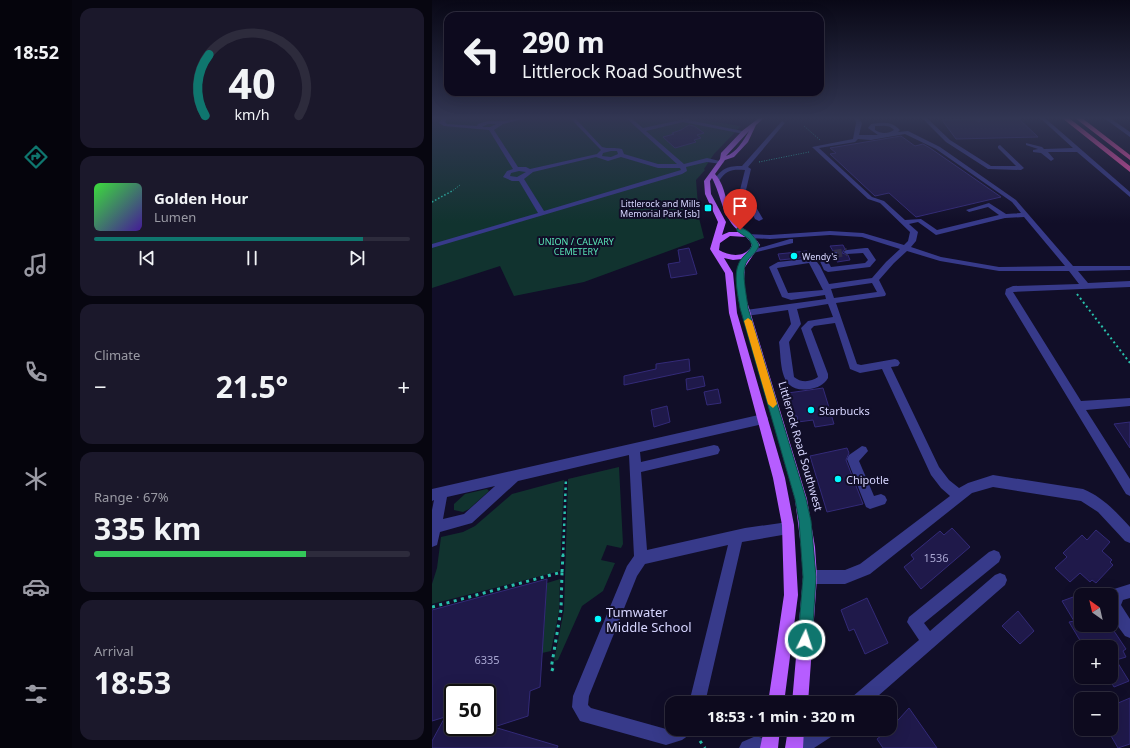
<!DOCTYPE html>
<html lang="en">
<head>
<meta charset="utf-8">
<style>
	body { margin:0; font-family:"Noto Sans",sans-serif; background:#1b182b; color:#f1f3f6; height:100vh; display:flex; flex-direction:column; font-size:15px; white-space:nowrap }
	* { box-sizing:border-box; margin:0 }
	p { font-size:13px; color:#9a9aa4 }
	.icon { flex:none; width:22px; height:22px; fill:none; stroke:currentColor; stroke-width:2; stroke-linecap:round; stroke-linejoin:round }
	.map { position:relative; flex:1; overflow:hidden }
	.sheet { display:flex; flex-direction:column; gap:8px; padding:8px; background:#070610; width:360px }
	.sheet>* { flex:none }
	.top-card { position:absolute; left:12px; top:12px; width:380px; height:84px; border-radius:12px; box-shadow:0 4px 16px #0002,0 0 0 1px #2d2b3c; background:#0d0a1e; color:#f1f3f6; overflow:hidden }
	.needle { width:26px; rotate:326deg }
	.tools { position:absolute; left:642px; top:588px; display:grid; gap:8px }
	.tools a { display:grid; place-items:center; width:44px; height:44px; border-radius:8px; background:#0d0a1e; box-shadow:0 4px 16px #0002,0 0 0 1px #2d2b3c; font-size:20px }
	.speed { position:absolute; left:12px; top:684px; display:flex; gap:8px; font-size:20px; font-weight:700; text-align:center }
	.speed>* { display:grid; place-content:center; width:52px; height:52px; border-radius:50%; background:#0d0a1e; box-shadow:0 4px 16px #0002,0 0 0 1px #2d2b3c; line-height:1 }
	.speed .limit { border:2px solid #111; border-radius:6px; background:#fff; color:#111 }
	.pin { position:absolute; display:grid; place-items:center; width:34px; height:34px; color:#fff; margin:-41px -17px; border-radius:50% 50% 50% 0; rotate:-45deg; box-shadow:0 0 4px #0007 }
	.pin .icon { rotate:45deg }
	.me { position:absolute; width:44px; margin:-22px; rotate:4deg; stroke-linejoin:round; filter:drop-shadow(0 0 3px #0008) }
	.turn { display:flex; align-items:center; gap:14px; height:84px; padding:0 12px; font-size:18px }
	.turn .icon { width:52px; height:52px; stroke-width:2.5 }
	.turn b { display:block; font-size:28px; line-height:34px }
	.big { font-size:30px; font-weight:700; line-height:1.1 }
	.sheet .widget { flex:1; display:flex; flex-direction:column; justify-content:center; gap:6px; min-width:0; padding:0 14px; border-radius:12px; background:#1b182b }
	.sheet .dial { align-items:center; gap:0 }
	.dial svg { height:104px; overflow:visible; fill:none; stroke:#2d2b3c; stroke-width:7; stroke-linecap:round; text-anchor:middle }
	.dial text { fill:#f1f3f6; stroke:none }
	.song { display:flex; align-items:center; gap:12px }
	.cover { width:48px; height:48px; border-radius:6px; background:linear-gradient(135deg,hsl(120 70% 55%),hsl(260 70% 35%)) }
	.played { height:4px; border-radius:2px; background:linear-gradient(90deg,#0f766e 85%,#2d2b3c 85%) }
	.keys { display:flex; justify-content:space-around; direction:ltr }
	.heat { display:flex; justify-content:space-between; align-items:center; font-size:22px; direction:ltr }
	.charge { height:6px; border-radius:3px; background:linear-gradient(90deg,#34c759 67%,#2d2b3c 0) }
	.trip { position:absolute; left:233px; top:696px; width:232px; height:40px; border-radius:12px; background:#0d0a1e; box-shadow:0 4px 16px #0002,0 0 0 1px #2d2b3c; font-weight:700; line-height:40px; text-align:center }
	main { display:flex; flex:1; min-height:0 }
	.dock { display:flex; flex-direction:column; width:72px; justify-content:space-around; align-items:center; background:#05040c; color:#9a9aa4 }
	.dock .icon { width:28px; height:28px }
	.dock .active { color:#0f766e }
	.dock b { font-size:18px; color:#f1f3f6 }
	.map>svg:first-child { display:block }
</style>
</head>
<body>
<main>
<nav class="dock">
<b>18:52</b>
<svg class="icon active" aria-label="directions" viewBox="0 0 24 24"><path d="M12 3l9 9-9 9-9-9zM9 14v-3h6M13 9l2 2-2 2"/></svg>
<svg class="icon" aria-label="music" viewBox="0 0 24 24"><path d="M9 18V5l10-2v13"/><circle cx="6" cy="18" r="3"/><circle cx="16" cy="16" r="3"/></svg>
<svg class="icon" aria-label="phone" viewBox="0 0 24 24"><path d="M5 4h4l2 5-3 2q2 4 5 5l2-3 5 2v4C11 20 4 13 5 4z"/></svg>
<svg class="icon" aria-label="climate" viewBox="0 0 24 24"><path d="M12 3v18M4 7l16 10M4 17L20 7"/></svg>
<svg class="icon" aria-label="car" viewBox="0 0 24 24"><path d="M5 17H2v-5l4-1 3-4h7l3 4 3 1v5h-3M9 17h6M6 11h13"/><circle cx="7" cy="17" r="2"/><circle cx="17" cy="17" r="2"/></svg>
<svg class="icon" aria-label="filters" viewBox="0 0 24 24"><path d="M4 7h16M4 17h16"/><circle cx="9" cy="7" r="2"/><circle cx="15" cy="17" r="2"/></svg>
</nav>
<section class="sheet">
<div class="widget dial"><svg viewBox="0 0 100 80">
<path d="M14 69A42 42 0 1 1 86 69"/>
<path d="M14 69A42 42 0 0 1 17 22" stroke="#0f766e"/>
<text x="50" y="56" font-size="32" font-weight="700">40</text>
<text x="50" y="72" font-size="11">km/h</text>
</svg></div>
<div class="widget">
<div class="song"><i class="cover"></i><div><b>Golden Hour</b><p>Lumen</p></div></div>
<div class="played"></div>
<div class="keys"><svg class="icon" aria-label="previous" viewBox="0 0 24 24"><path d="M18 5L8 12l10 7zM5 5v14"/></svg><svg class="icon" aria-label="pause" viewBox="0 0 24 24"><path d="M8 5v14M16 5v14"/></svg><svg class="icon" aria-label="next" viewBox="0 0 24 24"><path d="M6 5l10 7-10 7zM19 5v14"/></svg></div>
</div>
<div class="widget"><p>Climate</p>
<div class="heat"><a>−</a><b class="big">21.5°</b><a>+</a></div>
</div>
<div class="widget"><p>Range · 67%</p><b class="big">335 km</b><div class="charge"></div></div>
<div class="widget"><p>Arrival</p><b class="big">18:53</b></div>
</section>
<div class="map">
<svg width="698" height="748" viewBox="0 0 698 748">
	<rect width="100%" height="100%" fill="#110e28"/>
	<path fill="#11332f" d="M0 118H245L247 120 258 118 309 126 282 154 272 169 273 170 264 180 267 218 272 238 152 282 82 296 68 266 0 288Z
		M187 467 191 544 189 548 175 545 169 560 183 563 171 591 150 606 126 660 122 661 132 610 136 479Z
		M132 480 128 571 0 604V584L5 568 9 537 31 532 43 526 80 494Z
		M55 489 57 491 37 509 31 512 22 510V504L33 494Z
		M128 579 127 612 119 651 110 653 115 583Z"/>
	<path fill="#1f194a" stroke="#332a78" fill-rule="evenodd" d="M586 118 606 137 524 139 510 120 543 119 547 122 551 119Z
		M257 125 262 126 272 133 265 135 269 138 262 140 264 142 243 148 231 137 242 134 240 133 249 130Z
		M469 136 483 146 491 144 498 148 569 197 484 217 457 193 443 196 398 154 404 153 398 148Z
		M411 245 413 249 410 253 416 255 418 260 405 262 404 258 406 257V252L401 251 398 246Z
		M257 248 265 274 239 278 236 264 248 262 246 250Z
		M375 251 377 257 348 260 346 254Z
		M257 359 258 371 192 385V376L224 369V364Z
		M271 376 273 386 255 390 254 379Z
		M391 388 402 424 383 427 381 420 366 422 365 416H362L356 393Z
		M286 389 289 403 275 405 272 392Z
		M235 406 238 422 222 427 219 410Z
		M698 422V448L682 424Z
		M415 448 417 453 414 460 431 504 395 512 378 456Z
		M520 528 538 547 489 589 472 567 482 559 479 555 508 531 512 535Z
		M664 530 678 542 670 551 680 560 678 562 681 565 664 583 660 580 658 582 648 573 638 582 623 568 635 557 631 553 650 535 655 540Z
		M115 579 108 687 98 691 96 716 62 727 126 746 125 748H0V741L13 717 0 721V610ZM21 693H55V727H21Z
		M644 596 649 604V625H678L694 649 691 651 694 657 684 660 697 681 682 687 676 677H679V647H652L637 622 642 621 630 601Z
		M435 598 456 643 433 654 422 629 417 631 409 610Z
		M586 611 602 631 588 644 570 626Z
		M698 698V744L686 748 675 729H679V706Z
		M477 708 505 748H451L445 739 458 729Z"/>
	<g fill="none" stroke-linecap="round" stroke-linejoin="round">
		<path stroke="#2f2c48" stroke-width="8" stroke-dasharray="8 3.5" stroke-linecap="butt" d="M402 254 415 252"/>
		<path stroke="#28c0ab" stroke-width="1" stroke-dasharray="1 1.5" stroke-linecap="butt" d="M372 126 388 140
			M327 162 377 152
			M19 192 28 185"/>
		<path stroke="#28c0ab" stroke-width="1.5" stroke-dasharray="1.5 2" stroke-linecap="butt" d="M0 202 20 191"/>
		<path stroke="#28c0ab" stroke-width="2" stroke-dasharray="2 3" stroke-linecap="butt" d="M645 294 698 363"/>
		<path stroke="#28c0ab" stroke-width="2.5" stroke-dasharray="2.5 3.5" stroke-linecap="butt" d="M131 556 134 478"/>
		<path stroke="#28c0ab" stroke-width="3" stroke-dasharray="3 4.5" stroke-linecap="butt" d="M130 572 131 555
			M0 607 130 572 129 610 119 669 124 671
			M268 741 273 748"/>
		<path fill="#373a8a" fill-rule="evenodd" d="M10 118H15L13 122 15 124 45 126 46 124C55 120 60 121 68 121 77 121 86 118 94 118L71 124 62 130 86 167H94L98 169 165 154 169 150 138 118H143L170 147C176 149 183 147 190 149L192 154 226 164H245L194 118H199L211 128 257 118V120L315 132 312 134 251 122 214 131 252 164 275 158 292 162 289 164 275 162 254 167 255 171 250 174 0 248V244L106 213 87 181H80L71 177 75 171 81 169 57 130 12 126 7 123ZM56 124H64L58 127H50ZM179 151H185L186 154 179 157 170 156 171 153ZM164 157 176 161 189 157 226 168H248L249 170 112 211 92 179 101 172ZM87 171 94 172 85 177 78 176 79 173Z
			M422 118H427L430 123 427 135H446L436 128 439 124C450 122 460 121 468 130L466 132 476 131 508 147 584 200 641 266H698V270L646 271 656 283 698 281V287L581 292 649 401 698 398V406L654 410 698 479V496L694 494 573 294 574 289 581 286 647 284 637 271H567L508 261 475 251 462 263 447 280 454 294 453 296 404 303 425 364 429 365 463 359 466 360 468 363 466 366 459 367 507 467 517 480 527 488 536 483 561 475 651 489C671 497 684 512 698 527V543L693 541 666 512 649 501 561 487 540 493 438 574 413 584H378L373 582 371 577 373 572 378 570H413L428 564 518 496 509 488 499 475 450 369 428 373 418 369 403 323 382 326 379 329 396 374V378C392 385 385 388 378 389 346 394 350 363 347 342L359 324 356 310 314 316 310 313 314 310 394 299 393 295 359 300 350 297 337 267 346 262 382 258 388 266 397 284 440 278 454 262 468 249 430 237 398 235 338 239 317 238 313 236 314 234 338 235 398 231 431 233 472 245 476 241 478 232 448 203 436 199 380 147 421 139 424 123ZM443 126C450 126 457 124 462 130 456 134 449 134 443 130ZM473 134 504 149 580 202 589 213 574 214 557 203 534 210 537 212 556 207 567 215 505 230 489 219 473 220 452 201 440 197 387 148 423 142 426 139 439 140ZM592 217 633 266 567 267 509 257 479 247 484 241 486 232 477 224 486 222 504 235 573 218ZM377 263 391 290 356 293 345 268ZM440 283 445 292 402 298 399 289ZM396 304 401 317 376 321 369 328 386 377C379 382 369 383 362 377L357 342 369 324 365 309Z
			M490 118H495L518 140 559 166H584L566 148V146L568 145 592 168 589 170 556 169 514 142Z
			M544 118H549L550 119 547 121Z
			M608 118H613L698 192V197L645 152H616L622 159 619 161 609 153 601 152V150L606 149 594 145V143L610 147 612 149 641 148Z
			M672 118H678L698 132V137Z
			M350 121 353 123 352 124 316 167 319 169 314 190 331 219 327 221 323 219 308 190 313 170C300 169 294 170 287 181L282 180C290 168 296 166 310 166Z
			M358 239H361V243L321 253 317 251Z
			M433 248H436L444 260 438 267 396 272 392 270 386 257 387 255 405 252V256L394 258 399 267 433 263 436 260 431 253 415 254 411 252 415 250Z
			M331 414 335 416 336 419 335 422 331 424 208 452 209 462 282 445 286 446 288 450 286 454 282 455 209 472 215 550 313 528 356 522 361 523 362 528 361 533 356 534 310 542 273 703H257L296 545 213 564 205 576 157 696 156 705 159 708 234 729 240 727V729H259L257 735 250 740 234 745 148 721 140 707 141 696 195 566 202 556 197 455 86 481 40 523 8 532 5 545 0 547V510L2 500 0 501V489ZM63 486 32 514 11 519 15 497Z
			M430 446 434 447 436 451 427 461 442 496 449 494 453 496 455 500 453 504 438 509 434 507 415 459 417 455Z
			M562 550 567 552 569 557 567 562 492 623 498 631 563 575 568 573 573 575 575 580 573 585 438 703H418L420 697 487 640 475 622 477 617 557 552Z
			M698 584V598L691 600 689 605 698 619V638L693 636 679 617V595H677L682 589Z
			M381 729H404L402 735 382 748H357L360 742Z
			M324 736 343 742 346 748H307L310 742Z"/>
		<path fill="#b65dff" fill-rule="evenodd" d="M327 118H332L324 125 316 142 302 157 293 160 283 174C295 187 293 207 303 220 310 230 322 234 328 245L313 267 312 280 314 298 375 499 383 547 385 577 376 703H360L371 577 369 547 363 499 306 298 305 271 310 259 301 260 292 258 301 273 305 313 353 478 362 525 366 595 352 703H336L352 595 350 525 341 478 297 313 293 273 278 249 286 222 273 194 272 181 288 159 289 153 310 131ZM317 131C312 140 304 153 294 156ZM280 178C290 197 290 218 308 232H297L290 235 294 222 279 194 278 181ZM298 236 314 237 319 242V247C312 258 297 256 287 250L288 243Z
			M332 729H348L346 748H328Z
			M356 729H372L371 748H353Z"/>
		<path fill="#ff51b2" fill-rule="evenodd" d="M630 118H637L698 166V172Z
			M643 118H650L698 155V160Z"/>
	</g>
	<linearGradient id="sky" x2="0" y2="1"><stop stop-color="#090816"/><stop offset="0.53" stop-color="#323653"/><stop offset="1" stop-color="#323653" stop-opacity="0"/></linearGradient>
	<rect width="698" height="223" fill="url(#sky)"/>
	<path fill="#0f766e" stroke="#0a4d48" d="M305 228C315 227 323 237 327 245 325 253 318 256 314 263 309 273 315 297 316 308L374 499 379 521 384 577 380 640 378 645 373 647 368 645 366 640 371 577 367 521 363 499 308 308C306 295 301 275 307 263 310 256 318 252 320 245L317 239 305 231Z"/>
	<path fill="#f59e0b" d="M316 318 320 321 345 404 341 408 336 404 312 321Z"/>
	<g fill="#02faff" stroke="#110e28" stroke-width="1.5">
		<rect x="272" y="204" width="8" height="8" rx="2"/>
		<circle cx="362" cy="256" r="4"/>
		<circle cx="379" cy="410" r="4"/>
		<circle cx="406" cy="479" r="4"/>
		<circle cx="166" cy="619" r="4"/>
	</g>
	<g text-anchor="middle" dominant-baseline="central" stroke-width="4" stroke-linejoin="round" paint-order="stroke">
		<g font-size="9" fill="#d7d6ff" stroke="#110e28" text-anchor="end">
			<text x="268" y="203">Littlerock and Mills<tspan x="268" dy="10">Memorial Park [sb]</tspan></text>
			<text x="370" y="256" text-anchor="start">Wendy's</text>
		</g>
		<g font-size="9" fill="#5ae7b8" stroke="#110e28">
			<text x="144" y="241">UNION / CALVARY<tspan x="144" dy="10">CEMETERY</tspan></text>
		</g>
		<g font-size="11" fill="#d7d6ff" stroke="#110e28" text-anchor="start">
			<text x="387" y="410">Starbucks</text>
			<text x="414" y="479">Chipotle</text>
		</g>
		<g font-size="11" fill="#d7d6ff" stroke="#110e28">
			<text transform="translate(369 446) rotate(74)">Littlerock Road Southwest</text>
		</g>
		<g font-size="11" fill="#a9a7d2">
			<text x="504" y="557">1536</text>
			<text x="55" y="659">6335</text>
		</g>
		<g font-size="13" fill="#d7d6ff" stroke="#110e28" text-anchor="start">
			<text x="174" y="612">Tumwater<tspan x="174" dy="15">Middle School</tspan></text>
		</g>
	</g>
</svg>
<div class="tools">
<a><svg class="needle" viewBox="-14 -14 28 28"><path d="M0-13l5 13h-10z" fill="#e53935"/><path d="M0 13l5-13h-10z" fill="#9a9aa4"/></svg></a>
<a>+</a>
<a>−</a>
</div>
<div class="speed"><div class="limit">50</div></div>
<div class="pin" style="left:308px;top:230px;background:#d93025"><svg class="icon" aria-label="arrive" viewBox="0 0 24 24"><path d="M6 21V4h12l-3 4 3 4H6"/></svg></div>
<svg class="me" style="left:373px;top:640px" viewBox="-20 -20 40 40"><circle r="17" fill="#0f766e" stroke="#fff" stroke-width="3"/><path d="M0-11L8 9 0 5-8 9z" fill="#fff"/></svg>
<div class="trip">18:53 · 1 min · 320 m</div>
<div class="top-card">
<div class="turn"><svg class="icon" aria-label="left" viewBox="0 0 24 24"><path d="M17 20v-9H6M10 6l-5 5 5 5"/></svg><div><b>290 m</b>Littlerock Road Southwest</div></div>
</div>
</div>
</main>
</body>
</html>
